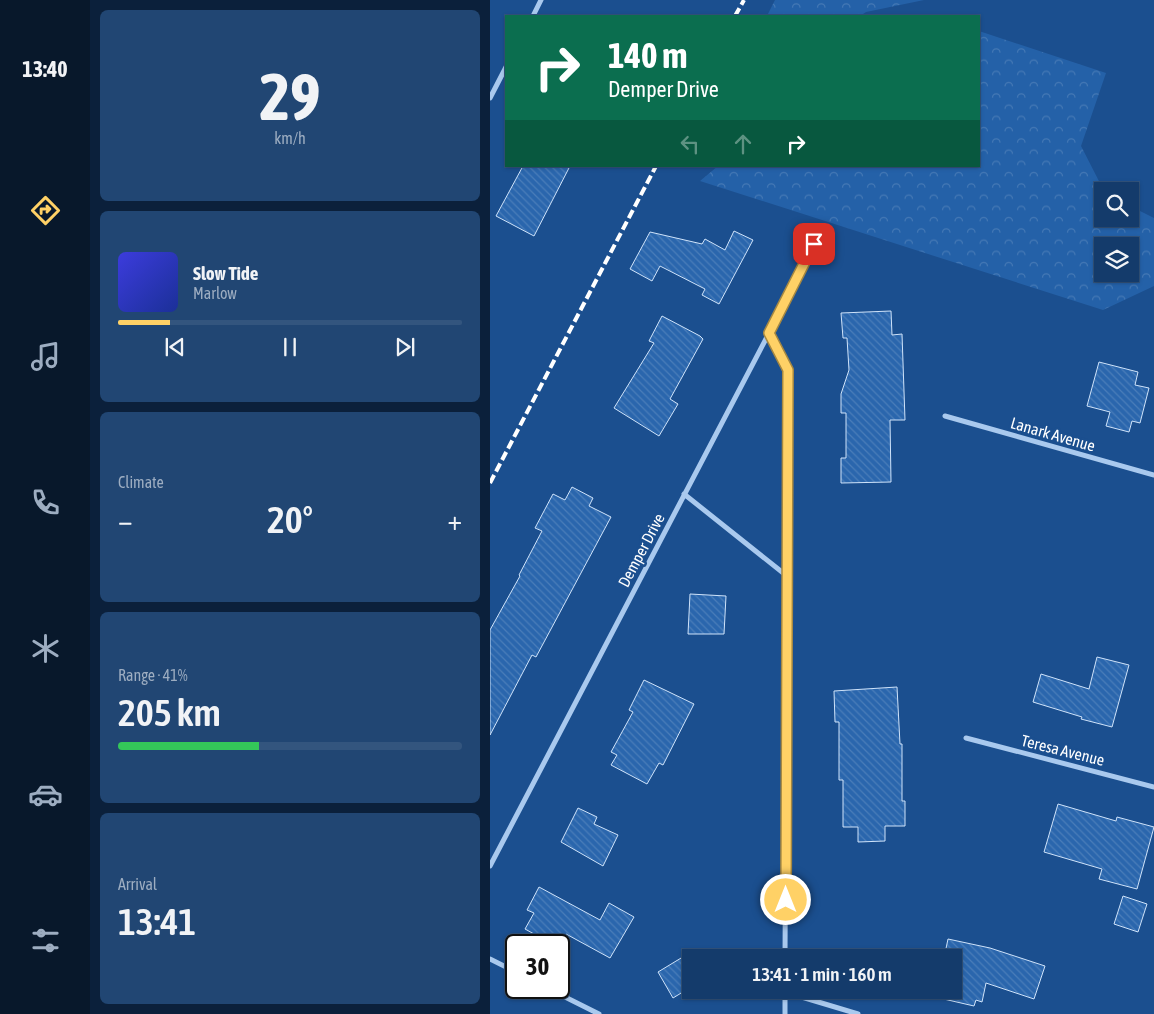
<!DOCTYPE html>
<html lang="en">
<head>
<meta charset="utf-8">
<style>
	body { margin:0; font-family:"Asap Condensed",sans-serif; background:#214673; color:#f1f3f6; height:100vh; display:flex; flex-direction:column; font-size:19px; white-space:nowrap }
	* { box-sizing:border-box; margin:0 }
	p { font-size:16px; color:#9dadc1 }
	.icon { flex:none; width:28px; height:28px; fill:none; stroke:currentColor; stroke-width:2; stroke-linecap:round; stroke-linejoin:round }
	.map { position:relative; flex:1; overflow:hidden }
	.details { display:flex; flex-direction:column; gap:10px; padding:10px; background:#0b203b; width:400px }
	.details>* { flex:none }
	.top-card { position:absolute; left:15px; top:15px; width:475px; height:152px; border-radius:0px; box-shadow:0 1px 4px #0004,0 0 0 1px #33557e; background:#0b6e4f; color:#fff; overflow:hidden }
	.fabs { position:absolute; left:604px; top:182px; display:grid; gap:10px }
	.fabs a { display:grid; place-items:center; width:45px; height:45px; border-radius:0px; background:#143b6b; box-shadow:0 1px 4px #0004,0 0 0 1px #33557e; font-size:25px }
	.speed { position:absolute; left:15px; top:934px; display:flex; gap:10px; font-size:25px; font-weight:700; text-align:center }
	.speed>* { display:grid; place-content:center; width:65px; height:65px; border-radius:50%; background:#143b6b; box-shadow:0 1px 4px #0004,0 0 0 1px #33557e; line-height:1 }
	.speed .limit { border:2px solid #111; border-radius:8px; background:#fff; color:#111 }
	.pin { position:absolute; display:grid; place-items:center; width:42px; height:42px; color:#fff; margin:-21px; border-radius:10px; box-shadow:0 2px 8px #0006 }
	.me { position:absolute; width:55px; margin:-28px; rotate:0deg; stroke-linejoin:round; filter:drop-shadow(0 0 4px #0008) }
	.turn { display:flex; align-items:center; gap:18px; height:105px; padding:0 20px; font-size:22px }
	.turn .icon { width:65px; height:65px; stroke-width:2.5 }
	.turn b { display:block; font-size:35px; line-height:42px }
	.lanes { display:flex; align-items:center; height:48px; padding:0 20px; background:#0003; justify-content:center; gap:25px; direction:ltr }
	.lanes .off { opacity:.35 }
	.big { font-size:38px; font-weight:600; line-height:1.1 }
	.details .card { flex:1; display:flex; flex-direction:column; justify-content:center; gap:8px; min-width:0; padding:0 18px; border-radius:8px; background:#214673 }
	.details .dial { align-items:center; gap:0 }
	.dial b { font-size:65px; line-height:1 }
	.song { display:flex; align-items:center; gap:15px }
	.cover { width:60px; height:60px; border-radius:8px; background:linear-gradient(135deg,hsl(240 70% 55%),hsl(230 70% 35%)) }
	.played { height:5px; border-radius:2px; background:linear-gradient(90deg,#ffd166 15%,#33557e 15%) }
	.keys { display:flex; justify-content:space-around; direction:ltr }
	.heat { display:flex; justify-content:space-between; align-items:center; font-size:28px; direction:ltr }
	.charge { height:8px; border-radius:4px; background:linear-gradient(90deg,#34c759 41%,#33557e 0) }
	.trip { position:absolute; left:192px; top:949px; width:280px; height:50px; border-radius:0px; background:#143b6b; box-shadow:0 1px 4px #0004,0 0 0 1px #33557e; font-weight:600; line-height:50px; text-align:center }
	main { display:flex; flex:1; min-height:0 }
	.tab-bar { display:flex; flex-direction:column; width:90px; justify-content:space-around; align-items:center; background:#08182b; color:#9dadc1 }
	.tab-bar .icon { width:35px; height:35px }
	.tab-bar .selected { color:#ffd166 }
	.tab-bar b { font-size:22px; color:#f1f3f6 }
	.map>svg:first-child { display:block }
</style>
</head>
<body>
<main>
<nav class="tab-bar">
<b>13:40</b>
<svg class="icon selected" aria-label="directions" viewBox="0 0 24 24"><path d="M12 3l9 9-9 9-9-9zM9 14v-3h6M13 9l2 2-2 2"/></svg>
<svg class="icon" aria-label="music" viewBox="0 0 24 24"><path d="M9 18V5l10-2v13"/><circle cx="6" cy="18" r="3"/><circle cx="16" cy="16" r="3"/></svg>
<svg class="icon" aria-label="phone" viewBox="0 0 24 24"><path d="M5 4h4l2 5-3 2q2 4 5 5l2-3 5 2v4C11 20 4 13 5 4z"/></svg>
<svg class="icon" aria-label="climate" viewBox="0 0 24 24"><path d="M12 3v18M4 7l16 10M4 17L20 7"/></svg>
<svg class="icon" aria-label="car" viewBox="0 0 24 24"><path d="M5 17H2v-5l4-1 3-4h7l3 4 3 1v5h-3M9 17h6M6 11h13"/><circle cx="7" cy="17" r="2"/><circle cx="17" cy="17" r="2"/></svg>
<svg class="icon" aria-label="filters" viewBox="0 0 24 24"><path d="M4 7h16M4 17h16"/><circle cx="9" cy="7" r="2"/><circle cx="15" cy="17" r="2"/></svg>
</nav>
<section class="details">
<div class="card dial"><b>29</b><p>km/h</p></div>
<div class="card">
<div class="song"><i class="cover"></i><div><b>Slow Tide</b><p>Marlow</p></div></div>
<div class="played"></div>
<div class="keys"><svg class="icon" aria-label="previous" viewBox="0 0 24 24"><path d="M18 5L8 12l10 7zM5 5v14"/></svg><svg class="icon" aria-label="pause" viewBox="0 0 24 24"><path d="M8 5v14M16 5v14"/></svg><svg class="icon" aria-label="next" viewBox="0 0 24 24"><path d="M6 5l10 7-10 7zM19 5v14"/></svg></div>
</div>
<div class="card"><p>Climate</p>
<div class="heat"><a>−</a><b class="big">20°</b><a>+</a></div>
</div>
<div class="card"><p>Range · 41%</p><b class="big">205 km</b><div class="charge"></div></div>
<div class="card"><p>Arrival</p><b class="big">13:41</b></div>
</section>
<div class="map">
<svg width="664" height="1014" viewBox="0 0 664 1014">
	<defs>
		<pattern id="forest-crowns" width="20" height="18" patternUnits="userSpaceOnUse" patternTransform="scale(1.25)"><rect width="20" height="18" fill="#2461a8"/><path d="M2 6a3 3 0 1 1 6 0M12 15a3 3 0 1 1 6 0" fill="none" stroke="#4579b5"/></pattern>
		<pattern id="building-back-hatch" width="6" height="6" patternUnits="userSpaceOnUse" patternTransform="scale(1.25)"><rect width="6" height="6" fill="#2a66ad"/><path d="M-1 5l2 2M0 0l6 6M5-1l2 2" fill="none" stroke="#4a7db9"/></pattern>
	</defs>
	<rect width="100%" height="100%" fill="#1b4f8f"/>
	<path fill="url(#forest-crowns)" fill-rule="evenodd" d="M285 0H434L376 12 370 16H277Z
		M489 31 616 73 591 146 614 191H612V219H640V206L664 218V286L613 310 210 181 228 166H489ZM612 246H640V274H612Z"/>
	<path fill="url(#building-back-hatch)" stroke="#cfe3fa" d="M33 166H80L44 236 6 216Z
		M244 231 263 240 229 304 212 295 215 289 170 266 162 281 140 269 160 232 212 244 215 239 235 250Z
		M401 311 402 335 412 334 415 420H400L401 482 351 483V458H356V413H351V394L359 370 357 338H353L351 313Z
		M172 316 210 336 213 339 180 399 188 404 169 436 124 408 164 343 159 341Z
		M609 362 648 372 645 385 659 388 650 423 642 421 639 432 616 426 620 412 597 406Z
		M82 487 103 498 99 506 121 517 46 657 42 655 0 735V630L30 576 29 575 52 531 45 528 63 494 75 500Z
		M200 594 236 596 234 634H198Z
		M607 657 639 665 622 727 591 719 592 717 543 702 551 674 599 689Z
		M154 680 204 704 173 765 169 763 157 784 121 765 127 755 121 752 143 712 139 710Z
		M407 687 410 744H412V801H415V826H395V841L368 842V827H353V780H349V722H345L344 691Z
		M568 804 626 821 627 817 664 827 647 889 609 879 612 869 554 852Z
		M88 808 107 817 104 824 128 835 113 866 71 842Z
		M49 887 110 920 119 903 144 917 120 958 76 934 69 947V945H64L35 929 44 913 37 910Z
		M633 896 657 904 648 932 624 924Z
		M458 939 500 948 555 966 544 999 496 983 492 1002 486 1000 484 1006 445 997 447 990H464V958H454Z
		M201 952V987L183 998 168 972Z"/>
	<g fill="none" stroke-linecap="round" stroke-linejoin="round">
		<path stroke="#a9c9ee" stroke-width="5" d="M43 16 51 0
			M0 98 16 67
			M279 333 298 370 295 958
			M455 416 664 475
			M194 494 297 576
			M476 738 664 787
			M0 866 279 333 324 245
			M0 959 26 972
			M57 988 109 1014
			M295 992 368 1014
			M295 1014V990"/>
		<path stroke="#fff" stroke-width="4" stroke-dasharray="9 4" stroke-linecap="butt" d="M245 16 254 0
			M0 483 166 166"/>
	</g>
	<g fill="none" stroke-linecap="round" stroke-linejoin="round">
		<defs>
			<path id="route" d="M296 900 298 370 279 333 324 244"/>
		</defs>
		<use href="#route" stroke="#a68842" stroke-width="12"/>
		<use href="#route" stroke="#ffd166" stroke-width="9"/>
	</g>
	<g text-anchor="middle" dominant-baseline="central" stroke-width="5" stroke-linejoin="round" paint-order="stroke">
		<g font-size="16" fill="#fff" stroke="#1b4f8f">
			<text transform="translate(563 434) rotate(16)">Lanark Avenue</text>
			<text transform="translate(151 550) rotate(-62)">Demper Drive</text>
			<text transform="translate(573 750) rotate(14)">Teresa Avenue</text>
		</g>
	</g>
</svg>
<div class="fabs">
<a><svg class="icon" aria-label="search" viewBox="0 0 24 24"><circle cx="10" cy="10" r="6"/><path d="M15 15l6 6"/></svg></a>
<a><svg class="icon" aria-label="layers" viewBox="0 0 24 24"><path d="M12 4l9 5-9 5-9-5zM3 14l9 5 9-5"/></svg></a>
</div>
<div class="speed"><div class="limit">30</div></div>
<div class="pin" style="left:324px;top:244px;background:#d93025"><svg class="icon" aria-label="arrive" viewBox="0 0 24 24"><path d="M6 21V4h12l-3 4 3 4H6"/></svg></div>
<svg class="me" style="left:296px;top:900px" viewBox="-20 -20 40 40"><circle r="17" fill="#ffd166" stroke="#fff" stroke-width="3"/><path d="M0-11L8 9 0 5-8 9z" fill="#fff"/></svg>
<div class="trip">13:41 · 1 min · 160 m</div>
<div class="top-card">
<div class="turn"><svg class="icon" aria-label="right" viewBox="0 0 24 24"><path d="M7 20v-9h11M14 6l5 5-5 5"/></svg><div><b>140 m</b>Demper Drive</div></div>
<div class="lanes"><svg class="icon off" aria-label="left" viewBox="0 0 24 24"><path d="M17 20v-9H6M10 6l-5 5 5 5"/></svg><svg class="icon off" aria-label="ahead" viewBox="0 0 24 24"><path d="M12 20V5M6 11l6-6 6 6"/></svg><svg class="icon" aria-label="right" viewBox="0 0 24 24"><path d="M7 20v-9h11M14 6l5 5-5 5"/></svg></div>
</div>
</div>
</main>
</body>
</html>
